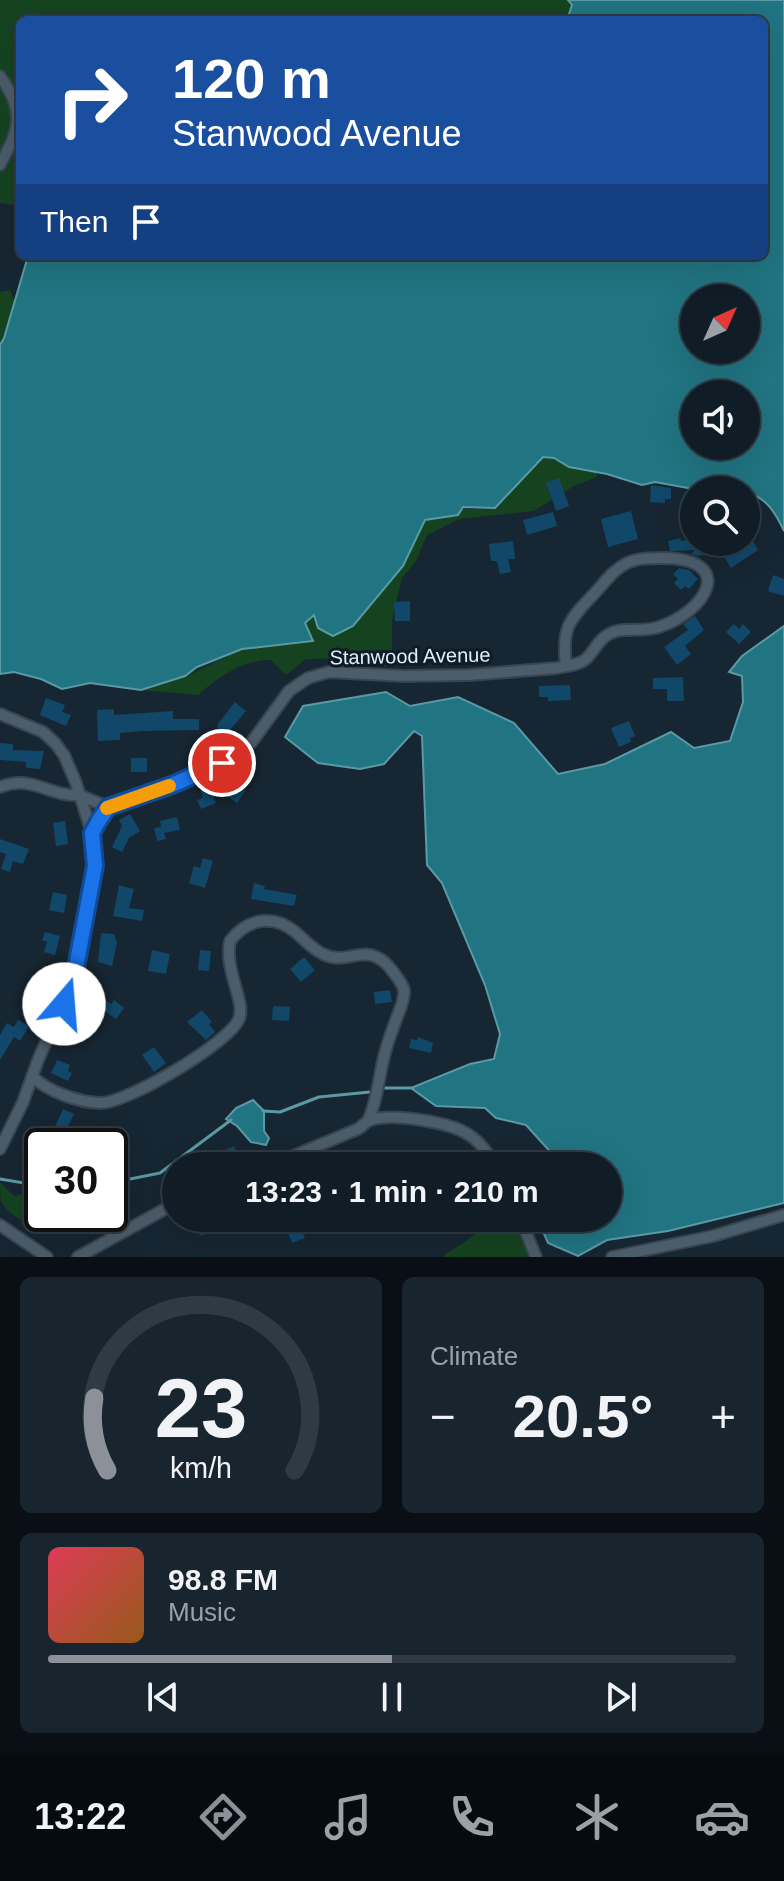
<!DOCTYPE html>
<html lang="en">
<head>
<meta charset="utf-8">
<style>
	body { margin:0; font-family:Arial,sans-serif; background:#19252e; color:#f1f3f6; height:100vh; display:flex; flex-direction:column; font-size:30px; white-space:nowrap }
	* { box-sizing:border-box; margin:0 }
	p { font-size:26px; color:#9ca1a7 }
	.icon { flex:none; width:44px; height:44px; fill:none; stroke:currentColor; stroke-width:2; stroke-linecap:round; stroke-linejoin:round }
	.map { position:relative; height:1257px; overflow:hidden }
	.drawer { display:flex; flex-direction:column; gap:20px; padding:20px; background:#090f15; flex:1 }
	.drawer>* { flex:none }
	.hud { position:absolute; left:16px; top:16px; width:752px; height:244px; border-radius:12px; box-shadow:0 8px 32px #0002,0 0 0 2px #303a43; background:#1a4fa0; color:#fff; overflow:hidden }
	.needle { width:52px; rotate:45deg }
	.fabs { position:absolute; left:680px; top:284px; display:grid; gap:16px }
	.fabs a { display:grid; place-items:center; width:80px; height:80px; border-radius:50%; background:#101c26; box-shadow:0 8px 32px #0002,0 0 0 2px #303a43; font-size:40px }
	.speed { position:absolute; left:24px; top:1128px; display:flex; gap:16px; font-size:40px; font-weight:700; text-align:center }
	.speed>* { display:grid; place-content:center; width:104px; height:104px; border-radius:50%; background:#101c26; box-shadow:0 8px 32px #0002,0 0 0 2px #303a43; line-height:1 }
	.speed .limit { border:4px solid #111; border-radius:12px; background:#fff; color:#111 }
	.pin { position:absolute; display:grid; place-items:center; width:68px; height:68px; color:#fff; margin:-34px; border:4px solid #fff; border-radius:50%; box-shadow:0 2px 8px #0007 }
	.me { position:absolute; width:88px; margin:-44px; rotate:18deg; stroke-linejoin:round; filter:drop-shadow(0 0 6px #0008) }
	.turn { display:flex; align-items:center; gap:28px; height:168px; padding:0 24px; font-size:36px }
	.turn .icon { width:104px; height:104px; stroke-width:2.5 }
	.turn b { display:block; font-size:56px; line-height:68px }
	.then { display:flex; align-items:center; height:76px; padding:0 24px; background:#0003; gap:16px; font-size:30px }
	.big { font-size:60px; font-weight:700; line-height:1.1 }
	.drawer .tile { flex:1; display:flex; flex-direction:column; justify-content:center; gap:12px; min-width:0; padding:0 28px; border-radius:12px; background:#19252e }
	.drawer .dial { align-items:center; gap:0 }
	.dial svg { height:208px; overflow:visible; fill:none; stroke:#303a43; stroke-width:7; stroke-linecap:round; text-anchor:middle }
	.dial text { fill:#f1f3f6; stroke:none }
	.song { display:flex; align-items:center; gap:24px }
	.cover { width:96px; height:96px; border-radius:12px; background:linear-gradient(135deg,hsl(350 70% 55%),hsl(30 70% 35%)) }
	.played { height:8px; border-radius:4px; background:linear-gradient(90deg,#8c9099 50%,#303a43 50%) }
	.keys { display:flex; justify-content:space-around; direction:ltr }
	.heat { display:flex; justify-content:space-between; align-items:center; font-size:44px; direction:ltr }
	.drawer .tiles { flex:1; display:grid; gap:20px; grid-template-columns:1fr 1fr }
	.tile:last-child { grid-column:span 2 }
	.trip { position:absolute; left:162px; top:1152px; width:460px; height:80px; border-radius:40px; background:#101c26; box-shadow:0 8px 32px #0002,0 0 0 2px #303a43; font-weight:700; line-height:80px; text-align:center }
	.dock { display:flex; height:128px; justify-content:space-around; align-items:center; background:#060b0f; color:#9ca1a7 }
	.dock .icon { width:56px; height:56px }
	.dock .selected { color:#8c9099 }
	.dock b { font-size:36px; color:#f1f3f6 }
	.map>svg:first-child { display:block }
</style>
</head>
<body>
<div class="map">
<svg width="784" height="1257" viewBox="0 0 784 1257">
	<rect width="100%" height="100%" fill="#162632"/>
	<path fill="#154320" d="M0 0H582L579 20H20V206L0 203Z
		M10 290 15 303 0 345V292Z
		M546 453 598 464 597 477 574 486 534 511 459 519 427 535 416 561 402 578 392 619V658L386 667 356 660 345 652V658L306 659 286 675 271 660C242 660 220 676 198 695L141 690 160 680 189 675 317 612 353 626 374 602 425 520 448 509H478L499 501Z
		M0 1182 14 1196 42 1189V1214H86C77 1219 66 1225 56 1226 38 1230 10 1219 1 1201 0 1196 0 1188 0 1182Z
		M488 1218H514L523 1232 531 1257H442C457 1246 480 1235 488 1218Z"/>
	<path fill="#217482" stroke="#5b99a5" stroke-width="2" fill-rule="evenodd" d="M568 0H784V531C776 514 766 496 746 493V490H699L655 482 642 485 607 474 569 467 554 458 543 457 495 508 463 507 458 515 425 520 403 566 353 626 333 636 318 628 314 615 305 623 313 641 242 649 197 667 185 676 141 690 90 683 62 689 41 679 14 672 0 674V345L4 338 28 256H764V20H567L572 5ZM694 298H746V350H694ZM694 394H746V446H694Z
		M784 626V1203L668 1231 607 1240 578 1256 548 1243 537 1218H608V1166H557L555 1157 526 1125 496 1118 485 1108 436 1106 411 1088 470 1064 494 1059 500 1034 485 985 442 883 427 865 422 736 414 731 384 764 360 769 318 763 285 737 303 706 386 692 410 706 458 697 514 723 558 774 605 764 671 732 694 748 730 741 743 702 742 676 729 672 742 656Z
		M253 1100 264 1111V1131L269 1138 266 1145 251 1142 237 1126 226 1119 236 1108Z"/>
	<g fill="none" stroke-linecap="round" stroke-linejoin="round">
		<path stroke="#5b99a5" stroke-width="3" d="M385 1088H413
			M263 1111 280 1112 319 1097 370 1092
			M0 1179 42 1186
			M110 1183 160 1173 231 1120"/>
	</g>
	<path fill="#114769" d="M559 478 569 506 556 511 546 483Z
		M651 485 671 488V499H665V503L650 502Z
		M631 511 638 539 608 547 601 519Z
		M553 512 557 526 527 535 523 520Z
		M751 537 758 550 731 568 722 553Z
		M681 538V541L694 539V542H714L715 546 709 547 710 554 697 556 691 554 695 550 670 551 668 541Z
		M513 541 515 559H508L511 572 500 574 497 561H491L489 544Z
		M679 568 689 570 698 579 689 589 685 586 681 590 674 583 678 579 673 574Z
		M773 575 784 579V596L768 591Z
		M410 601V621H395L394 602Z
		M695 616 704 630 685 646 691 654 677 665 664 647 688 630 683 624Z
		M734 624 739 629 743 624 751 632 739 644 726 632Z
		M683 677 684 701H667V689H653V678Z
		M570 685 571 700 548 701V697H539V686Z
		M46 698 65 705 62 712 71 715 66 726 40 715Z
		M235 702 246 711 226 735 231 744 216 752 212 743 215 742 213 737 220 735 217 725Z
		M114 709V715L173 711V719H199V730L143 731 120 733V740L98 741 97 710Z
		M629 721 635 736 630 738 631 742 619 747 611 728Z
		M0 743 13 744V750L44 751 40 769 26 768V762L0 760Z
		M131 758H147V772H131Z
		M227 776 246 790 237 803 217 789Z
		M209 784 216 803 201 809 197 800 203 798 200 788Z
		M130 814 140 831 129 838 122 852 112 847 122 826 119 820Z
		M177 817 180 830 164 833 166 839 157 841 154 828 161 827 160 821Z
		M65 821 68 844 56 846 53 823Z
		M0 839 29 849 23 864 13 861 10 872 1 869 6 854 0 852Z
		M203 858 213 861 205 888 189 883 194 866 200 868Z
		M254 883 265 886 264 889 297 895 294 906 251 899Z
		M119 885 134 889 129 908 144 910 142 921 113 916Z
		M53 892 67 895 64 913 49 910Z
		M45 932 60 936 55 955 44 952 47 942 42 940Z
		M101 933 114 934 117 942 112 966 98 962Z
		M152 950 170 954 166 974 148 971Z
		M200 950 211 951 209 971 198 970Z
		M304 957 315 970 301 982 290 969Z
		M390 990 392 1002 375 1004 374 992Z
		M93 996 99 1001 101 997 111 1004 114 1000 124 1008 116 1019 103 1010 94 1022 81 1013Z
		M273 1006 290 1007 289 1021 272 1020Z
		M202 1010 212 1022 209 1024 215 1032 206 1040 187 1022Z
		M18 1020 29 1026 20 1041 14 1037 0 1060V1035L7 1023 14 1027Z
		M418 1037 433 1043 431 1053 409 1048 411 1039 417 1040Z
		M154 1047 166 1063 154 1072 142 1055Z
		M57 1060 70 1065 68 1071 72 1073 68 1081 51 1073Z
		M63 1109 74 1114 61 1141 51 1135Z
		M234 1146 240 1159 222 1166 216 1154Z
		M207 1218H216L220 1227 201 1236 195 1223Z
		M297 1218 305 1238 292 1243 284 1223Z"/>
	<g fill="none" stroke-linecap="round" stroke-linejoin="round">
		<defs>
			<path id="street" d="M0 76C25 111 20 128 0 165
				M0 714 43 732 55 743 64 755 76 783 92 833 95 866 74 978 38 1060 23 1102 0 1149
				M0 787C31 774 50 797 79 795
				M79 795 108 807
				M92 833 108 807 172 785 236 756 251 743 289 691 308 678 329 672 404 676 468 675 557 668C567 666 579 665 586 659 597 648 600 635 617 631 631 628 645 632 659 627 707 611 737 559 663 558 651 558 638 558 627 563 612 570 603 585 592 596 567 622 562 630 566 666
				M32 1076C48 1092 78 1102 100 1103 126 1104 229 1043 239 1019 246 1001 224 971 230 941 246 920 271 913 294 931 303 938 312 949 323 954 348 967 367 939 391 969 396 976 402 982 404 990 405 1000 399 1011 396 1020 391 1033 386 1047 383 1061 378 1082 377 1102 368 1121
				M269 1166 358 1129C362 1127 364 1123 368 1121 391 1112 453 1122 472 1137 482 1144 490 1156 496 1166
				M520 1218 536 1257
				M0 1225 47 1257
				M78 1257 176 1203
				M612 1257 713 1236 784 1215"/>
		</defs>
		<use href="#street" stroke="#38444e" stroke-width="14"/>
		<use href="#street" stroke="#4b5c6a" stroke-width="10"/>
	</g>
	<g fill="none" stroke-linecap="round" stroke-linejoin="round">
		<defs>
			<path id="route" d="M64 1004 74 978 95 866 92 833 98 822 108 807 172 785 222 763"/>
		</defs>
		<use href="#route" stroke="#114b97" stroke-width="20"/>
		<use href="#route" stroke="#1a73e8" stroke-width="14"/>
		<path stroke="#f59e0b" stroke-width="14" d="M107 808 169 786"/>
	</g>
	<g text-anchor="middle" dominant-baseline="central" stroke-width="6" stroke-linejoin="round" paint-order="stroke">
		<g font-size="20" fill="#e3eef6" stroke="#0c1c28">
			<text transform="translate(410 656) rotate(-1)">Stanwood Avenue</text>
		</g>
	</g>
</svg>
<div class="fabs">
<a><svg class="needle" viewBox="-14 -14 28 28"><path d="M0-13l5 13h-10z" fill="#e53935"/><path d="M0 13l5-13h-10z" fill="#9ca1a7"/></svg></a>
<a><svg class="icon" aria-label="sound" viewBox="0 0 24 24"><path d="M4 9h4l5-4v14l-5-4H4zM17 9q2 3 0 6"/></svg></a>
<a><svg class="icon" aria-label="search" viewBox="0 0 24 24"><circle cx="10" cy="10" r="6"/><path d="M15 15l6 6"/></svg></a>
</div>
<div class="speed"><div class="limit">30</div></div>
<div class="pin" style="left:222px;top:763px;background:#d93025"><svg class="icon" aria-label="arrive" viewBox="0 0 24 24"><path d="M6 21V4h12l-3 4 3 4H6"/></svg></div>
<svg class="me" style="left:64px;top:1004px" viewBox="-20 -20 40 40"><circle r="19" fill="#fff"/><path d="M0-13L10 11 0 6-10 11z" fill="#1a73e8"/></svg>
<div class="trip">13:23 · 1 min · 210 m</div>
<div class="hud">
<div class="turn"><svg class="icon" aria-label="right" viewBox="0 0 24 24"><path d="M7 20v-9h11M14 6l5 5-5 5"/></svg><div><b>120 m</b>Stanwood Avenue</div></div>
<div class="then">Then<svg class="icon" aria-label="arrive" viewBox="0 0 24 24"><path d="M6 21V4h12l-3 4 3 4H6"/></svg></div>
</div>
</div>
<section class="drawer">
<div class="tiles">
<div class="tile dial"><svg viewBox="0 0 100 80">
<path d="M14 69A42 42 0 1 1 86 69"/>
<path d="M14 69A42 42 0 0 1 9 41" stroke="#8c9099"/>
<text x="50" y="56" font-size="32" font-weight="700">23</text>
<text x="50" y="72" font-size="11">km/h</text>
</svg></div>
<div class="tile"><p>Climate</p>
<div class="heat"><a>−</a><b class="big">20.5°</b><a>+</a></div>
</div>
<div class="tile">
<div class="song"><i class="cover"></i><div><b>98.8 FM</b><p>Music</p></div></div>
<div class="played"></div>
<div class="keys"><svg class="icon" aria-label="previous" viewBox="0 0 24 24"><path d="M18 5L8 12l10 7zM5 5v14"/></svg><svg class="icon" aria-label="pause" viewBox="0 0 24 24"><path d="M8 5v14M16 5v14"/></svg><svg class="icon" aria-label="next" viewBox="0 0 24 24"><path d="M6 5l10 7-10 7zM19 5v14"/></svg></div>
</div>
</div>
</section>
<nav class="dock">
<b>13:22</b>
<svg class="icon selected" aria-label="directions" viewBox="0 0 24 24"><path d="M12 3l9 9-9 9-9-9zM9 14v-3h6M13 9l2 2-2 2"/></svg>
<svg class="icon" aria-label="music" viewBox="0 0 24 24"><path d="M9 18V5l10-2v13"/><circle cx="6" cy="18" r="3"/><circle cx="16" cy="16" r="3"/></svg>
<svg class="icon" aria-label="phone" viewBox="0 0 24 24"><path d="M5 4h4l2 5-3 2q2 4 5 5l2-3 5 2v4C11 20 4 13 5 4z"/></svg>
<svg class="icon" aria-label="climate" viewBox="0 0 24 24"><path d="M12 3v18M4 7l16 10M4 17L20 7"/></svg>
<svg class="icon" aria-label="car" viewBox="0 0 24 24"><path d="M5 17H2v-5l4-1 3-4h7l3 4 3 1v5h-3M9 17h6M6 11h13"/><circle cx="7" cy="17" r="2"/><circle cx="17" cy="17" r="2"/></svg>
</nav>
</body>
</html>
